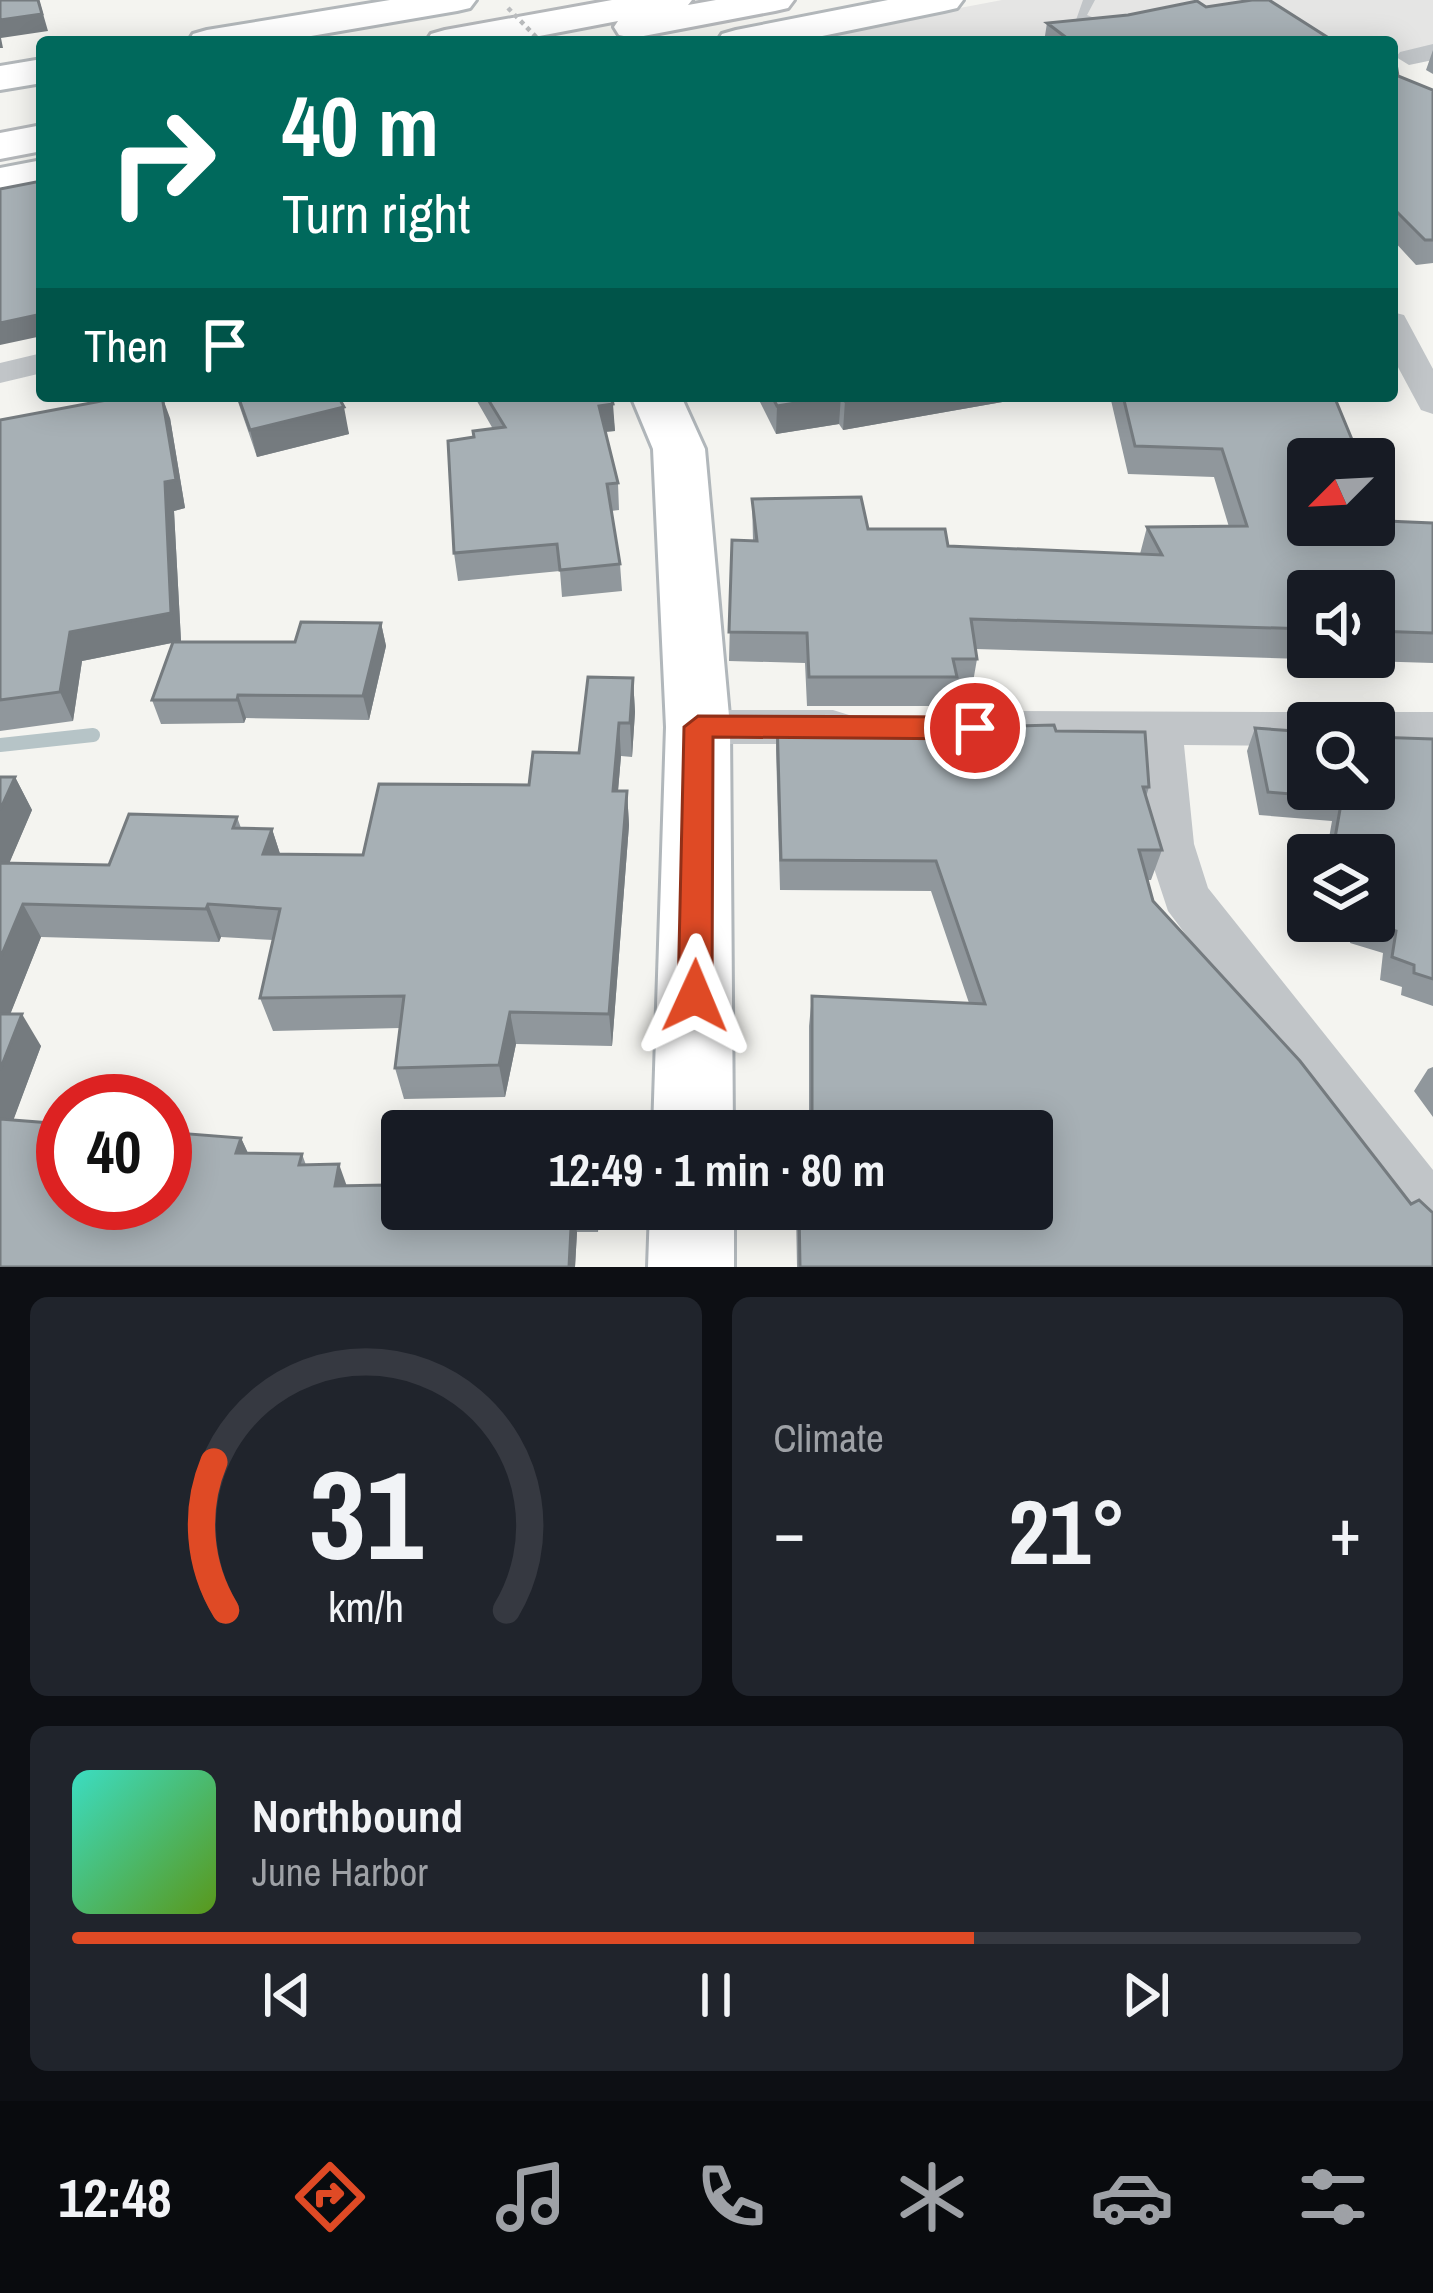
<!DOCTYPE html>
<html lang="en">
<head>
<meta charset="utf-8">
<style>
	body { margin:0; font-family:"Archivo Narrow",sans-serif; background:#20242c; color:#f1f3f6; height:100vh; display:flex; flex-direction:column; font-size:45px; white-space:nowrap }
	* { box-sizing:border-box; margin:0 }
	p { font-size:39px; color:#9ea1a6 }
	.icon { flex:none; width:66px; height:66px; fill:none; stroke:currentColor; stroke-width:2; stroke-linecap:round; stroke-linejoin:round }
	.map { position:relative; height:1267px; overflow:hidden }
	.drawer { display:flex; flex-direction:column; gap:30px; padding:30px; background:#0d0f14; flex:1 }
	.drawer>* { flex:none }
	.guide { position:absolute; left:36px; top:36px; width:1362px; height:366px; border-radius:12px; box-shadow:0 6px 30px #0003; background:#00695c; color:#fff; overflow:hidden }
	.needle { width:78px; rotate:246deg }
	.controls { position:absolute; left:1287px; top:438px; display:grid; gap:24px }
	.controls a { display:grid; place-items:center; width:108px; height:108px; border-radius:12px; background:#171b24; box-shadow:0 6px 30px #0003; font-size:60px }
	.speed { position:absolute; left:36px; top:1074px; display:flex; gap:24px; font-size:60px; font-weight:700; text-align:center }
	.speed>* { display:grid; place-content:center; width:156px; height:156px; border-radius:50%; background:#171b24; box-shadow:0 6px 30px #0003; line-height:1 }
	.speed .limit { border:18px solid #d22; background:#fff; color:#111 }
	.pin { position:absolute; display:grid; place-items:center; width:102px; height:102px; color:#fff; margin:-51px; border:6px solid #fff; border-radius:50%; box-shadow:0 3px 12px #0007 }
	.me { position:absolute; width:132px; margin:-66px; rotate:1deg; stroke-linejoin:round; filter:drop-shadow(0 0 9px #0008) }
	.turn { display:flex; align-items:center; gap:42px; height:252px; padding:0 48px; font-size:54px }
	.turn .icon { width:156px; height:156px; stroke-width:2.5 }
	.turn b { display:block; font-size:84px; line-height:102px }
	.then { display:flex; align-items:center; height:114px; padding:0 48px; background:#0003; gap:24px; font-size:45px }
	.big { font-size:90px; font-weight:700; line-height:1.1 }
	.drawer .widget { flex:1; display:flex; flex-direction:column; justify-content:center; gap:18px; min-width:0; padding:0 42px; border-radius:18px; background:#20242c }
	.drawer .dial { align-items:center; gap:0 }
	.dial svg { height:312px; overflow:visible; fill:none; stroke:#363941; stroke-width:7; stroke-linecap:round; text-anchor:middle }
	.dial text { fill:#f1f3f6; stroke:none }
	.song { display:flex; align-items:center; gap:36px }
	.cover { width:144px; height:144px; border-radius:18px; background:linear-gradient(135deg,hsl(170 70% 55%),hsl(90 70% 35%)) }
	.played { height:12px; border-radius:6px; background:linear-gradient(90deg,#df4a25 70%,#363941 70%) }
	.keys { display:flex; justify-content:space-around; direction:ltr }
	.heat { display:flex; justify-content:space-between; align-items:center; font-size:66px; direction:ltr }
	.drawer .tiles { flex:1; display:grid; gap:30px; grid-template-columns:1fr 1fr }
	.widget:last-child { grid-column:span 2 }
	.trip { position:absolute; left:381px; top:1110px; width:672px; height:120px; border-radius:12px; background:#171b24; box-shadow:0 6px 30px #0003; font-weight:700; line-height:120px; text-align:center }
	.tabs { display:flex; height:192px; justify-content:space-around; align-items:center; background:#090b0e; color:#9ea1a6 }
	.tabs .icon { width:84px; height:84px }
	.tabs .on { color:#df4a25 }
	.tabs b { font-size:54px; color:#f1f3f6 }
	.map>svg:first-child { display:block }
</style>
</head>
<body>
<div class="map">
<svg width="1433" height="1267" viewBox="0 0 1433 1267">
	<rect width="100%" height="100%" fill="#f4f4f0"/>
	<path fill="#e5e5e4" d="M1002 0H1433V48L1392 57V42H780Z"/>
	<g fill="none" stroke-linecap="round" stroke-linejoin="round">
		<path stroke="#b6c4c7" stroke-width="14" d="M0 745 93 735"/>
		<defs>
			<path id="secondary" d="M631 396H681L705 449 730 727 733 1131H653L666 727 653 449Z
				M650 1209H734V1267H648Z"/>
			<path id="primary" d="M390 0H476L470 8 457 11 276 42H188L193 34 207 30Z
				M888 0H963L957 8 944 11 793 42H717L722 34 736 30Z
				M42 59V83L0 90V66Z
				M42 160V188L0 196V168Z"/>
			<path id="highway" d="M612 0H692L688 5 716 0H794L788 8 775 11 633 38 619 35 614 27 618 21 508 42H426L431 34 445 30Z
				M42 125V151L0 159V133Z"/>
		</defs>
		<use href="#secondary" stroke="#b1b7bb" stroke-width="6"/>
		<use href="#primary" stroke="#b2b7ba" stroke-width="6"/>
		<use href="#highway" stroke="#b4b7ba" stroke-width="6"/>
		<path fill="#c1c5c8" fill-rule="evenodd" d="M1083 0H1095L1087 15 1114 26V32L1076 20Z"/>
		<path fill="#c1c5c8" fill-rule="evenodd" d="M1433 44V60L1409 65 1396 57 1400 52Z
			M1392 312 1404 315 1433 369V414L1421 410 1392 356Z
			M42 353V373L0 383V363Z
			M698 710H833L849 715 855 727 849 739 833 744H698L682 739 676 727 682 715Z
			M997 711 1308 712 1324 717 1327 723H1308V746L1184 745 1194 844 1208 888 1433 1170V1245L1412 1236 1168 911 1146 844 1139 745H997L981 740 975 728 981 716Z
			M1374 712H1433V746H1374V723H1355Z"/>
		<use href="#secondary" fill="#fff" fill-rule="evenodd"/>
		<use href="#primary" fill="#fff" fill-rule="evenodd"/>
		<use href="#highway" fill="#fff" fill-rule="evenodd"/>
		<path stroke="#bbbdbf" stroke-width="4.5" stroke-dasharray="4.5 4.5" stroke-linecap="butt" d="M508 8 541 42"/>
	</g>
	<path fill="#90979c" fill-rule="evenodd" d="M1206 7 1335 42H1044L1047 23Z
		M1433 50V74L1426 70Z
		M1392 57 1398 76 1433 90V263L1416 265 1392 239Z
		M236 396H338L349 434 257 457Z
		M474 396H611L615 431 605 432 618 483 619 510 611 511 620 564 622 591 562 597 560 571 458 581 454 553 474 437 493 429Z
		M757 396H1037L843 430 839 424 776 434Z
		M1110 396H1334L1386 521 1433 523V663L976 649 977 659 972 688H955L952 706H807L805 663 729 661 732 540 753 541 752 499 868 529 948 546 1140 554 1147 527H1229L1214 477 1128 474ZM1308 591H1374V657H1308Z
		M170 418 185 508 174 511 181 641 295 642 381 623 386 646 369 720 246 718 244 723 161 724 152 700 172 643 82 661 73 721 0 731V420Z
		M633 678 635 712 632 757 621 756 618 791H627L629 825 612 1046 516 1044 505 1097 404 1099 395 1068 400 1028 273 1031 260 998 273 940 221 937 219 942 41 937 10 1014 41 1046 13 1120 241 1138 248 1153 302 1154 306 1165 347 1186 386 1185 394 1207 402 1209H599L598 1232H577L575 1267H0V777H15L32 810 9 863 109 865 237 817 241 828 272 829 280 854 363 855 529 785 579 753Z
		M777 718 1056 731 1149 787 1146 797 1162 850 1151 880H1147L1153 901 1433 1267H797L796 1209H1032V1131H809V1026L812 996 969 1003 931 891 780 890 776 749Z
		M1255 728 1394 738 1433 739V1006L1401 995 1402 987 1380 980 1383 953 1350 943 1354 925 1342 921H1374V855H1326L1332 821 1259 815 1247 751Z
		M1433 1067V1117L1414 1091 1428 1069Z"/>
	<path fill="#757b7f" d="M39 0 48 31 1 38 3 48H0V20Z
		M42 314V336L0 345V323Z
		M162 396 170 418 185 508 174 511 181 641 82 661 73 721 60 692 70 632Z
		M841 396 839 424 776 434 777 406Z
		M877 396H1037L843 430 845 401Z
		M613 404 615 431 601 432 599 406Z
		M344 407 349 434 257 457 250 430Z
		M381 623 386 646 369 720 363 696Z
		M633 678 635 712 632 757 630 723Z
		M238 695 246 718 244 723 237 700Z
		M619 723 621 756 615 825 613 791Z
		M15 777 32 810 0 885V810Z
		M627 791 629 825 612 1046 609 1014Z
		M272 829 283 863 263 854Z
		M23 904 41 937 0 1040V959Z
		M208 904 221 937 219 942 206 909Z
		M510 1012 516 1044 505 1097 499 1065Z
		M22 1014 41 1046 3 1148 0 1145V1070Z
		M241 1138 255 1169 236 1153Z
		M339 1164 350 1195 335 1186Z
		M386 1185 396 1215 383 1208Z
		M572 1209 577 1232 575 1267H569Z
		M595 1209H599L598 1232Z"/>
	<path fill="#a7b0b5" stroke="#757b7f" stroke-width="3" d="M0 0H38L42 14 0 20Z
		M1252 0H1269L1335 42H1072L1047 23 1128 15 1197 1 1206 7Z
		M1392 57H1395L1398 76 1433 90V240H1425L1392 207Z
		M41 181 42 314 0 323V189Z
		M128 396H162L176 480 165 482 171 613 70 632 60 692 0 700V420Z
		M238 396H338L344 407 250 430Z
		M486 396H611L613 404 599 406 618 483 607 484 620 564 560 570 557 544 454 553 448 441 474 437 473 431 505 427Z
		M772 396H838L777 406Z
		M842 396H877L845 401Z
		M1123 396H1334L1360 459H1308V525H1374V494L1386 521 1433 523V633L1374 631V591H1308V629L971 619 977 659H953L957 677H809L807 633 729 632 732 540 757 541 752 499 861 497 868 529H945L948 546 1162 555 1147 527 1247 526 1222 449 1135 446Z
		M301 622 381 623 363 696 238 695 237 700H152L173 642H295Z
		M588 677 633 678 630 723H619L613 791H627L609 1014 510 1012 499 1065 395 1068 404 996 260 998 280 909 208 904 206 909 23 904 0 959V863L109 865 129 814 237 817 233 828 272 829 263 854 363 855 379 784 529 785 533 752 579 753Z
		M777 718H966L968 727 1054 725 1056 731 1145 732 1149 787H1143L1162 850H1139L1153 901 1300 1061 1411 1204 1419 1200 1433 1213V1267H800L799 1209H1032V1131H812V996L985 1004 936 861 781 860Z
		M1255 728 1308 732V789H1374V737L1433 739V979L1414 973V965L1392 957 1396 931 1364 921H1374V855H1332L1342 798 1268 792Z
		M0 777H15L0 810Z
		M0 1014H22L0 1070Z
		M0 1119 63 1124V1203H165V1132L241 1138 236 1153 302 1154 299 1165 339 1164 335 1186 386 1185 383 1208 572 1209 569 1267H0Z"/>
	<path fill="#df4a25" stroke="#913018" stroke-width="3" d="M698 716 975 717 990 728 975 739 713 737 712 996 707 1007 695 1011 683 1007 678 996 684 727Z"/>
</svg>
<div class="controls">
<a><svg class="needle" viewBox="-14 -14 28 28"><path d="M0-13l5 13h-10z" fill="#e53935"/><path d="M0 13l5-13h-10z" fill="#9ea1a6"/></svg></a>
<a><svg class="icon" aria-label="sound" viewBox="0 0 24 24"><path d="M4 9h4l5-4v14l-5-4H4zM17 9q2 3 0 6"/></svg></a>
<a><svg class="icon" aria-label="search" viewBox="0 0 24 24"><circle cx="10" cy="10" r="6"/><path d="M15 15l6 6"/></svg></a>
<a><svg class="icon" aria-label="layers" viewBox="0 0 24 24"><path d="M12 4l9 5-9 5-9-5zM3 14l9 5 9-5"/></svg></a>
</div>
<div class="speed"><div class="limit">40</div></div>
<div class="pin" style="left:975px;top:728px;background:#d93025"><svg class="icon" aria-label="arrive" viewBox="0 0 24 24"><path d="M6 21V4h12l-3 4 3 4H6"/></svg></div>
<svg class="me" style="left:695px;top:996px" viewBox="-20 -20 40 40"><path d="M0-17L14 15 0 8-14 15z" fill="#df4a25" stroke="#fff" stroke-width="4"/></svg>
<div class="trip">12:49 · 1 min · 80 m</div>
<div class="guide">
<div class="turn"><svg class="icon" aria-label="right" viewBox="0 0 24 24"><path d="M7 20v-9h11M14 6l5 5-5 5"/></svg><div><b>40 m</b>Turn right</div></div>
<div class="then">Then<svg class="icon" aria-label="arrive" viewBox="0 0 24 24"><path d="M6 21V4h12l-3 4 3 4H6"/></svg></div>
</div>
</div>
<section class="drawer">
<div class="tiles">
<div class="widget dial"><svg viewBox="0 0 100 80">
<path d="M14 69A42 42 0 1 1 86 69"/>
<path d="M14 69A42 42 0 0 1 11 31" stroke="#df4a25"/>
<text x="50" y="56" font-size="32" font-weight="700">31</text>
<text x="50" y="72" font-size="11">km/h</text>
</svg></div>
<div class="widget"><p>Climate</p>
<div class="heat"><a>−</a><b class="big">21°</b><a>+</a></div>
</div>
<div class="widget">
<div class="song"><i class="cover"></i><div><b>Northbound</b><p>June Harbor</p></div></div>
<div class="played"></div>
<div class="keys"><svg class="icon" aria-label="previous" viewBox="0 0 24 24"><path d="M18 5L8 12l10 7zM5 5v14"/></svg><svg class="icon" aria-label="pause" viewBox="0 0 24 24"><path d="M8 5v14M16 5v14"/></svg><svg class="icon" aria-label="next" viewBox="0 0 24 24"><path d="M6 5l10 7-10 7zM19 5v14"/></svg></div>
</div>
</div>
</section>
<nav class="tabs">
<b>12:48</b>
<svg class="icon on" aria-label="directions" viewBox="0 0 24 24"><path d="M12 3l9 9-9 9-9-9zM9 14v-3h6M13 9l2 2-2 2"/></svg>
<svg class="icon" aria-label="music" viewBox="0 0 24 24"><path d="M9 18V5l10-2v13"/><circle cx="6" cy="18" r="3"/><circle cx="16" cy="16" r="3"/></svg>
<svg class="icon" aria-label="phone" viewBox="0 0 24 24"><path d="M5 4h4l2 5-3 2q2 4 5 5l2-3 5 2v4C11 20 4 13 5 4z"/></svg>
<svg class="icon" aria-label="climate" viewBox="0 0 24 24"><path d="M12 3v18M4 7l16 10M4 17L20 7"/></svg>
<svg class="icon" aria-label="car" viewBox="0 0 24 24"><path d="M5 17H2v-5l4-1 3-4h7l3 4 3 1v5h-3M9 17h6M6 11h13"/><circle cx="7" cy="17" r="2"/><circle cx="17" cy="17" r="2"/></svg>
<svg class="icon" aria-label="filters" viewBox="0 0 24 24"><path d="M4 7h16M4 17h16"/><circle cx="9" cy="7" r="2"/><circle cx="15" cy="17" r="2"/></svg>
</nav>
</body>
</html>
